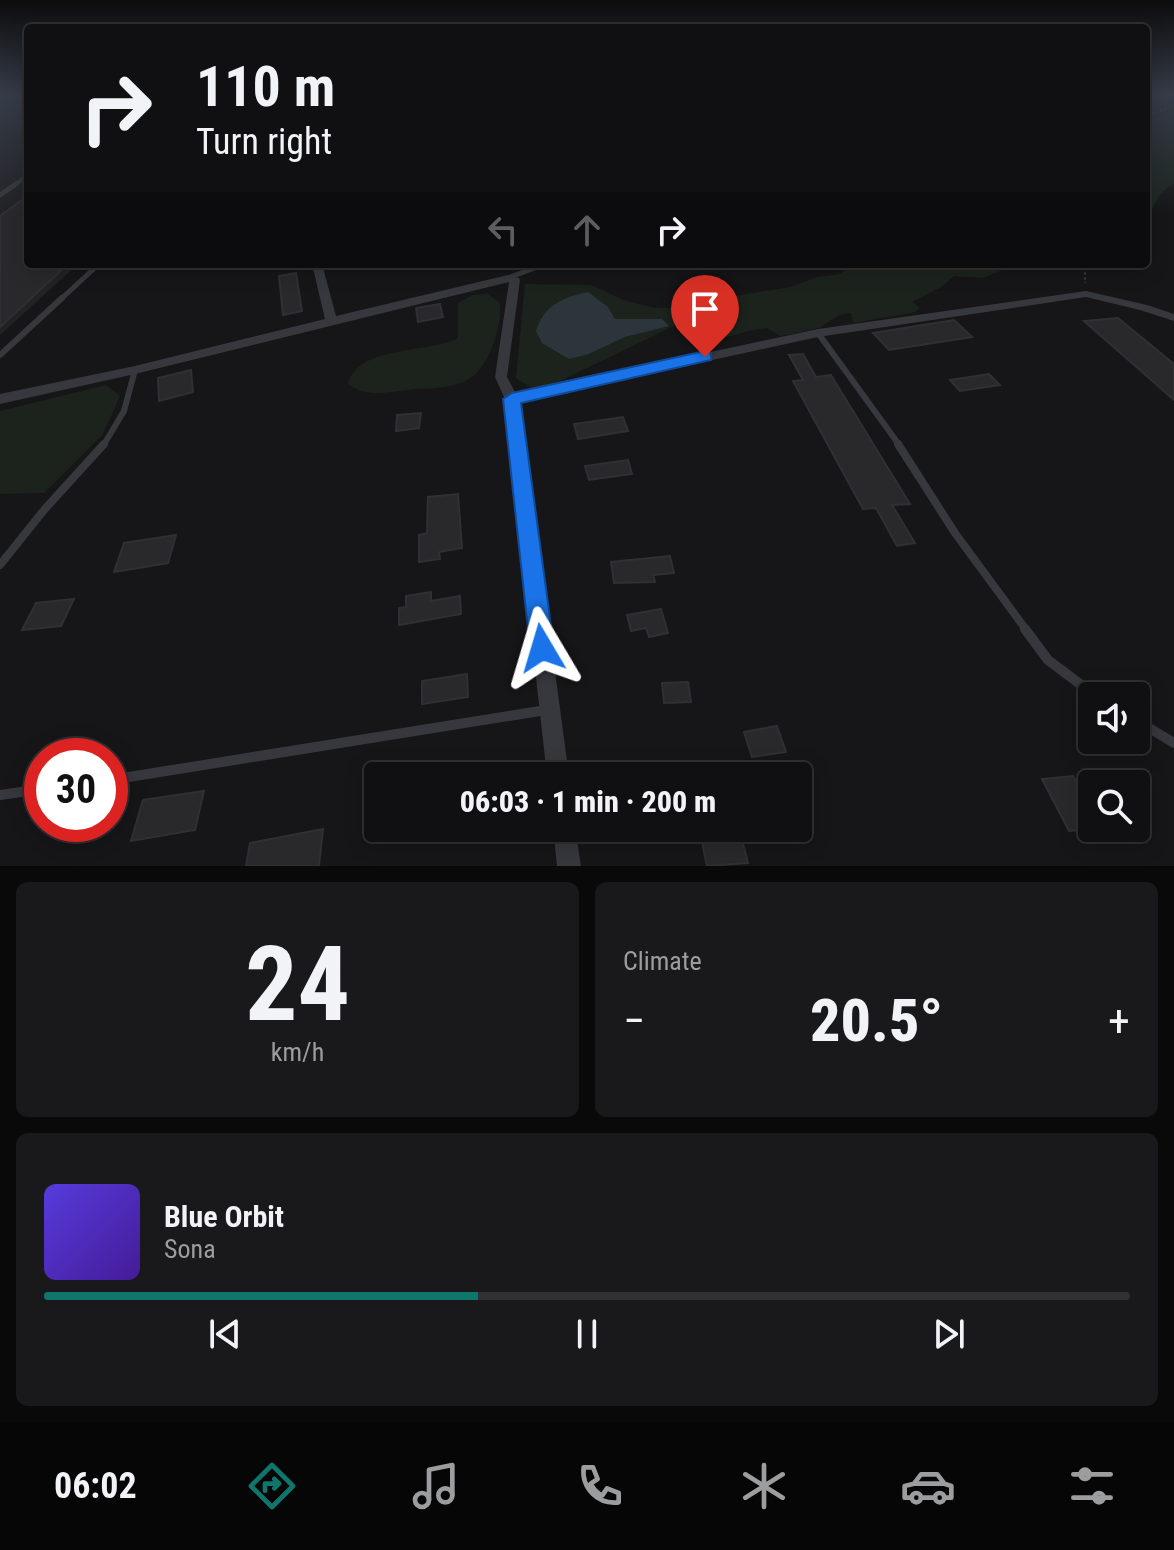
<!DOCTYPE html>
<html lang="en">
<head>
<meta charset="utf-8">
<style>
	body { margin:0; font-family:"Roboto Condensed",sans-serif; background:#19191b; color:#f1f3f6; height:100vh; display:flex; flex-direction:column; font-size:30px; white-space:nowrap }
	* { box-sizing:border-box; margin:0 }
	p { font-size:26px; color:#9c9d9f }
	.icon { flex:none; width:44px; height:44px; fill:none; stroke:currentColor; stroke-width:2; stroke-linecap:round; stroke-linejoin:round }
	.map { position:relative; height:866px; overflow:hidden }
	.side { display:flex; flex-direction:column; gap:16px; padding:16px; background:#09090a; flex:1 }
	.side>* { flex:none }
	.guide { position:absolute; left:24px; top:24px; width:1126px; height:244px; border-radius:8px; box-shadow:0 4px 20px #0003,0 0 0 2px #303032; background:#101012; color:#f1f3f6; overflow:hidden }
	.fabs { position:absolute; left:1078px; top:682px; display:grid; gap:16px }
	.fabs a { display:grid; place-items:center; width:72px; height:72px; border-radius:8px; background:#101012; box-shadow:0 4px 20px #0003,0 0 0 2px #303032; font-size:40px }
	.speed { position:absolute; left:24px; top:738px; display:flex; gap:16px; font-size:40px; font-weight:700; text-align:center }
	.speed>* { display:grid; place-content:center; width:104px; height:104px; border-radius:50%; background:#101012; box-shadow:0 4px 20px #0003,0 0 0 2px #303032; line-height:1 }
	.speed .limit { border:12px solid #d22; background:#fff; color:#111 }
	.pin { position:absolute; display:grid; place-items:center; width:68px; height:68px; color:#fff; margin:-82px -34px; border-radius:50% 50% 50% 0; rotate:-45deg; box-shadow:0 0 8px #0007 }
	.pin .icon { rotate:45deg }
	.me { position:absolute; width:88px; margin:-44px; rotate:353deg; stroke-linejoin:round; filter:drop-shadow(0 0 6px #0008) }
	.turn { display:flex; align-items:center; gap:28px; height:168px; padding:0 40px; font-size:36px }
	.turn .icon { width:104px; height:104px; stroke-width:2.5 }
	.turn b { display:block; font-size:56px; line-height:68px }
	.lanes { display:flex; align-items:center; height:76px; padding:0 40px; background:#0003; justify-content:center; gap:40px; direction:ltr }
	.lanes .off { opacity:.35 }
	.big { font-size:60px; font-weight:800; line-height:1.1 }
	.side .tile { flex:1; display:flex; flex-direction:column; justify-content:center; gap:12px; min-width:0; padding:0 28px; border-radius:12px; background:#19191b }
	.side .dial { align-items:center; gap:0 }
	.dial b { font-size:104px; line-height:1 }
	.song { display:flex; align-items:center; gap:24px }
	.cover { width:96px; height:96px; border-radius:12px; background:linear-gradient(135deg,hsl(250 70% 55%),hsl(260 70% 35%)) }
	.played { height:8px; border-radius:4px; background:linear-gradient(90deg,#0f766e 40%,#303032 40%) }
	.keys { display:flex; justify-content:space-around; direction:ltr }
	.heat { display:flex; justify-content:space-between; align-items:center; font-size:44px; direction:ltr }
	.side .tiles { flex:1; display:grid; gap:16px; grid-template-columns:1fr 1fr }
	.tile:last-child { grid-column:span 2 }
	.trip { position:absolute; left:364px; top:762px; width:448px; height:80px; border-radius:8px; background:#101012; box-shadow:0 4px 20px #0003,0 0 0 2px #303032; font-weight:800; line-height:80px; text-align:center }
	.tab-bar { display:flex; height:128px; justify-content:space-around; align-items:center; background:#060607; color:#9c9d9f }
	.tab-bar .icon { width:56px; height:56px }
	.tab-bar .active { color:#0f766e }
	.tab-bar b { font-size:36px; color:#f1f3f6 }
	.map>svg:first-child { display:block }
</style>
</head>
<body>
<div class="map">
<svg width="1174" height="866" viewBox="0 0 1174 866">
	<rect width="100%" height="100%" fill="#161618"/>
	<path fill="#222225" d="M14 94H28V264H78L0 335V102Z"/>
	<path fill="#1c231d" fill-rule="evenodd" d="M1174 110V184C1155 194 1156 205 1146 220V124Z
		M853 264H1004L1007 268 984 278 954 276 941 287 912 302 920 308 915 312 853 323 851 313 839 315 819 328 780 336 767 328C735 330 718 351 692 323L678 324 560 381 533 389 516 378 525 284 591 285 626 301 655 308 694 307 728 297 791 287 817 277 840 274ZM607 307 615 319 668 325 625 337 589 354Z
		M488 294 500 303C501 320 497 336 490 352 472 392 446 386 407 390 385 392 367 398 348 384 358 345 428 354 458 338V303L473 295Z
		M106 385 120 396 103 434 44 493 0 494V411Z"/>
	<path fill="#2c353c" d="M588 292 608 307 615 319H662L669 326 625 337 589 354 569 359 542 343 536 331C545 304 562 298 588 292Z"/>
	<path fill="#29292c" stroke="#303034" stroke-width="2" d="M28 196V264H68L0 327V216Z
		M296 273 302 311 283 315 279 276Z
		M440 304 443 317 418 322 416 308Z
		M1118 318 1174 364V400L1084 321Z
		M954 320 972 337 889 350 873 333Z
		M803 354 816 377 831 375 910 504 892 505 915 543 897 546 876 508 863 509 793 381 803 380 789 355Z
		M191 370 193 392 159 401 158 378Z
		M989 374 1000 385 960 391 950 380Z
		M421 413 419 428 396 431 397 415Z
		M623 417 628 431 578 439 574 424Z
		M628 460 632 474 589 480 585 466Z
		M458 494 462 548 439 552 440 559 419 562V535L427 533 428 497Z
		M176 535 168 563 114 572 124 543Z
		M670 556 674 573 653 575 655 582 614 583 611 562Z
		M431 592V601L460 596 461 614 399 625V608L406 607V596Z
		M74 599 61 626 22 630 36 603Z
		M661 609 668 633 649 637 646 628 631 631 627 615Z
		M467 674 468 697 422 704V681Z
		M688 682 691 702 664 703 662 683Z
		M777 726 786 752 752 757 744 732Z
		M1073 776 1092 809V829L1069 831 1042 779Z
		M204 791 195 830 131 841 143 800Z
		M739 828 748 863 707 866 700 833Z
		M323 829 319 866H246L250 843Z"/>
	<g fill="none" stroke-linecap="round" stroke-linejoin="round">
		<path stroke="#3d3f44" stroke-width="2" stroke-dasharray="2 3" stroke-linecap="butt" d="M1146 116 1174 106
			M1080 264 1085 272V283"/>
		<path stroke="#37383d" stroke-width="4" d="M0 98 6 94
			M13 186 28 175"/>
		<path stroke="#37383d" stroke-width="5" d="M0 195 16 184
			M508 278 545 264
			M60 300 99 264"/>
		<path stroke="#37383d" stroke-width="6" d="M818 333 900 446
			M0 355 62 298
			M103 446 124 411 135 370"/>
		<path stroke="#37383d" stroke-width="8" d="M898 444 955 533 1027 631
			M0 565 44 510 104 444"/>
		<path stroke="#37383d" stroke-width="10" d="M1025 629 1048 660 1096 696
			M1136 720 1174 743
			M110 780 546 710
			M0 795 42 789"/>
		<path fill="#37383d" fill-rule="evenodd" d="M312 264H322L336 316 508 275 519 278 520 280 507 377 516 394 818 329 1086 291 1147 305 1174 314V321L1140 310 1086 297 818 337 519 402 569 776H547L505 399 495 377 509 282 135 374 0 404V394L135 366 325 319Z
			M553 828H575L581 866H557Z"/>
	</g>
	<linearGradient id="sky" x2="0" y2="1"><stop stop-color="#0c0c0d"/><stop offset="0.44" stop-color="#363c48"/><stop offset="1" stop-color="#363c48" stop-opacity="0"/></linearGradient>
	<rect width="1174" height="216" fill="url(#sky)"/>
	<path fill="#1a73e8" stroke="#114b97" stroke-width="2" d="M705 351 711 353V360L521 403 554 648 550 656 542 659 534 656 530 648 503 399 512 393Z"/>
</svg>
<div class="fabs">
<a><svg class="icon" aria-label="sound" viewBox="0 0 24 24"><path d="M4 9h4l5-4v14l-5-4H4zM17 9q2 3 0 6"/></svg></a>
<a><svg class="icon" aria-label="search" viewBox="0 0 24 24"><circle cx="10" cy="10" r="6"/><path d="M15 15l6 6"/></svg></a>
</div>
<div class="speed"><div class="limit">30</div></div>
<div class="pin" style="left:705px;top:357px;background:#d93025"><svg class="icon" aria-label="arrive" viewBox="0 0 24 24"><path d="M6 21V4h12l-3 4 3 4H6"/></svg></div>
<svg class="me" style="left:542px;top:648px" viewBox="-20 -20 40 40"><path d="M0-17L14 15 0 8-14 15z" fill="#1a73e8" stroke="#fff" stroke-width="4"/></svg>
<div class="trip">06:03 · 1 min · 200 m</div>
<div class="guide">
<div class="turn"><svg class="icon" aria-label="right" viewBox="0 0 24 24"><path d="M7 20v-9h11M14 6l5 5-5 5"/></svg><div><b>110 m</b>Turn right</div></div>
<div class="lanes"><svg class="icon off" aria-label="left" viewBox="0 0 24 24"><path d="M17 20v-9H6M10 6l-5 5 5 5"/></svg><svg class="icon off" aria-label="ahead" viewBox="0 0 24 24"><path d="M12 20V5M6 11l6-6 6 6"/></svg><svg class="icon" aria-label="right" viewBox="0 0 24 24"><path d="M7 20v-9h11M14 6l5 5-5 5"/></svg></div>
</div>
</div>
<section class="side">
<div class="tiles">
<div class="tile dial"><b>24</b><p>km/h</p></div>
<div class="tile"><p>Climate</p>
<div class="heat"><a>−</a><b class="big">20.5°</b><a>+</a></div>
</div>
<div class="tile">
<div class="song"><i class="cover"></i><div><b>Blue Orbit</b><p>Sona</p></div></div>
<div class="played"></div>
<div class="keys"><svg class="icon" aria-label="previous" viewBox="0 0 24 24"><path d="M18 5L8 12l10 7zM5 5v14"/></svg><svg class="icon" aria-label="pause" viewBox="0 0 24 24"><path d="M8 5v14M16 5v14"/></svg><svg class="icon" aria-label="next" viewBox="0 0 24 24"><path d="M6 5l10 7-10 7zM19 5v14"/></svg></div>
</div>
</div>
</section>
<nav class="tab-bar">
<b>06:02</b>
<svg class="icon active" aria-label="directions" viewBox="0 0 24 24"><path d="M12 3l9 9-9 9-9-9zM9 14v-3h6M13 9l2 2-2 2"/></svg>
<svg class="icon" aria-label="music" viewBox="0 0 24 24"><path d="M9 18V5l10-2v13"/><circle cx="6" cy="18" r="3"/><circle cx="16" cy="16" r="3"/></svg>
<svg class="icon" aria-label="phone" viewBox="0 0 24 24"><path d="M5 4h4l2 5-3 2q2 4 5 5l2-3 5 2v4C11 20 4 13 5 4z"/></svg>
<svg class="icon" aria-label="climate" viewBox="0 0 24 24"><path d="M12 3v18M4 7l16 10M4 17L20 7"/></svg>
<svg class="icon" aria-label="car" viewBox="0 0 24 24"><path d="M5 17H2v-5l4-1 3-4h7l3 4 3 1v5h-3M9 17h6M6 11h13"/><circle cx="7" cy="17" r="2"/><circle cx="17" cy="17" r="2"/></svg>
<svg class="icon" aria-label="filters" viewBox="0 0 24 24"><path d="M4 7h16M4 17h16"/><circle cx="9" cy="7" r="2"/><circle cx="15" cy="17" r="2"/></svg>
</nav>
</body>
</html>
